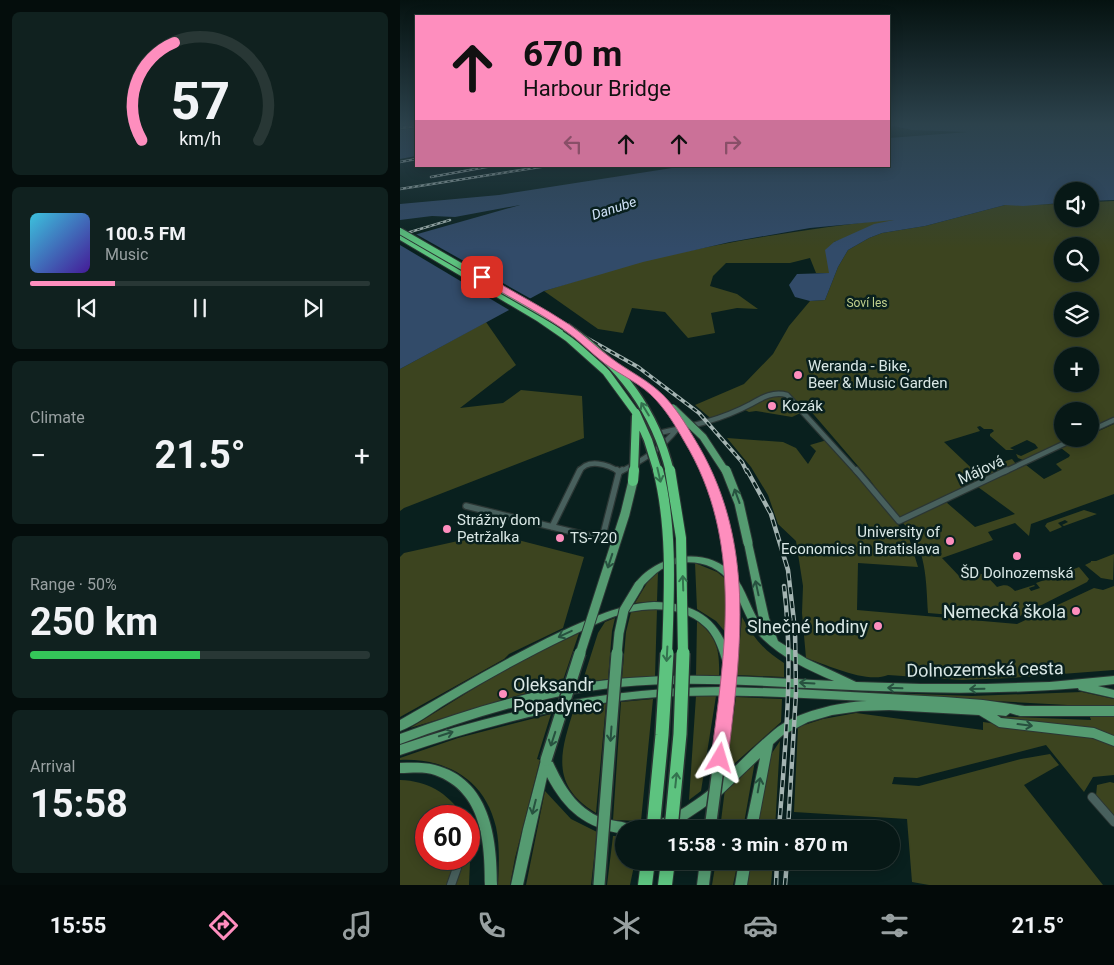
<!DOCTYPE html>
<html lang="en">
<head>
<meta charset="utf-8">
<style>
	body { margin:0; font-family:Roboto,sans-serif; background:#10211f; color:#f1f3f6; height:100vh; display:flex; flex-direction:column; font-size:19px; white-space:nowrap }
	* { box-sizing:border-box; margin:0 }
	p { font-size:16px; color:#98a0a1 }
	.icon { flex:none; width:28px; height:28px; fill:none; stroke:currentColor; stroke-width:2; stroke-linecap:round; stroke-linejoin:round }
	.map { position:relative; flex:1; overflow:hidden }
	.sheet { display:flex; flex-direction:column; gap:12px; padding:12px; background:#040d0c; width:400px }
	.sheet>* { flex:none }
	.top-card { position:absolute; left:15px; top:15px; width:475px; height:152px; border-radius:0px; box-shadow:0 2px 12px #0003,0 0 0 1px #283735; background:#fe8ebe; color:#111; overflow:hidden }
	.fabs { position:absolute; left:654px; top:182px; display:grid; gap:10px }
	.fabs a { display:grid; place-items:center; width:45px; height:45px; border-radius:50%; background:#071816; box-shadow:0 2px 12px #0003,0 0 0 1px #283735; font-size:25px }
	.speed { position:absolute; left:15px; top:805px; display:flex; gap:10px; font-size:25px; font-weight:700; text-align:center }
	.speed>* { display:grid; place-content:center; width:65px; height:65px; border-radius:50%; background:#071816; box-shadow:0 2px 12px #0003,0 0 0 1px #283735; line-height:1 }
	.speed .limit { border:8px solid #d22; background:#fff; color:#111 }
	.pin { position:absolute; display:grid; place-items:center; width:42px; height:42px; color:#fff; margin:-21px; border-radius:10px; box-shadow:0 2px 8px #0006 }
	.me { position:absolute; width:55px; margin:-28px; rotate:7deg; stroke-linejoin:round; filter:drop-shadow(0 0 4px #0008) }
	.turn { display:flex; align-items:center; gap:18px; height:105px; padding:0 25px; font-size:22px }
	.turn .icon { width:65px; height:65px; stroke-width:2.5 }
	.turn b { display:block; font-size:35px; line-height:42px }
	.lanes { display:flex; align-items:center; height:48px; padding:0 25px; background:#0003; justify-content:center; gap:25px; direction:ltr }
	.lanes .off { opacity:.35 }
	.big { font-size:38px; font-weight:700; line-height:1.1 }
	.sheet .tile { flex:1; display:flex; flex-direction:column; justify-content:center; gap:8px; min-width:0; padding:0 18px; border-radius:8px; background:#10211f }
	.sheet .dial { align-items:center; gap:0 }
	.dial svg { height:130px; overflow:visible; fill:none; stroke:#283735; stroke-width:7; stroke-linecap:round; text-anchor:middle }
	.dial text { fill:#f1f3f6; stroke:none }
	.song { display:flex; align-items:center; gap:15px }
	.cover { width:60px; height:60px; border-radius:8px; background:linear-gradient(135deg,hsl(190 70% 55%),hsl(260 70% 35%)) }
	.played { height:5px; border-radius:2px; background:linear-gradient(90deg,#fe8ebe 25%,#283735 25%) }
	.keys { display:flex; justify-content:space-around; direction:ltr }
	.heat { display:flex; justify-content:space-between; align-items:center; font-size:28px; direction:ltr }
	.charge { height:8px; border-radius:4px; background:linear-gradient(90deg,#34c759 50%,#283735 0) }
	.trip { position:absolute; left:215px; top:820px; width:285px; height:50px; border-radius:25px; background:#071816; box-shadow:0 2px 12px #0003,0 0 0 1px #283735; font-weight:700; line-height:50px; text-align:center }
	.menu { display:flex; height:80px; justify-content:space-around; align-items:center; background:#030a09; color:#98a0a1 }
	.menu .icon { width:35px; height:35px }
	.menu .on { color:#fe8ebe }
	.menu b { font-size:22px; color:#f1f3f6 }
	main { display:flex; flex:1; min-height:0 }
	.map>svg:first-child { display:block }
</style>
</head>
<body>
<main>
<section class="sheet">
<div class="tile dial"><svg viewBox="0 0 100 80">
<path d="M14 69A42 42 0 1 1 86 69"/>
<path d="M14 69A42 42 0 0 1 34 9" stroke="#fe8ebe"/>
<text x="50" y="56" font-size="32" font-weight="700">57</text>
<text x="50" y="72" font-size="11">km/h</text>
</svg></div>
<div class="tile">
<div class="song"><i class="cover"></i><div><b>100.5 FM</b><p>Music</p></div></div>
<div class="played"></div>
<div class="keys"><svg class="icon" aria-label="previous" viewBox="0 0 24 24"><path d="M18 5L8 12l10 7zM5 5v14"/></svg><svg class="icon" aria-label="pause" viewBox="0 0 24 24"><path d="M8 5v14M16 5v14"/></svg><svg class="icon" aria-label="next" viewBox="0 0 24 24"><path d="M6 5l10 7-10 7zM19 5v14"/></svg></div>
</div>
<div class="tile"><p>Climate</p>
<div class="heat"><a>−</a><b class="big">21.5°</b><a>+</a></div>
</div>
<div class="tile"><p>Range · 50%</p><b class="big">250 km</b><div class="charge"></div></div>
<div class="tile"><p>Arrival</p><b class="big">15:58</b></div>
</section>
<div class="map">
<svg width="714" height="885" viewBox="0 0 714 885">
	<rect width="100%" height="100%" fill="#09201e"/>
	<path fill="#3c441f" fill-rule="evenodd" d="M714 201V417L690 428V411H662V439H667L623 460 618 458 616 454 621 456 638 448 635 444 627 440 610 448 614 450H606L590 436V434L594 431 592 429H584L580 426 577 427 580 431 544 442 584 480 503 517H497L470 480 409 409 392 417 356 411 349 412 341 408 331 411 315 422 295 405 344 384 373 354 389 326 410 301 425 300 438 267 448 250 469 238 482 233 525 226 605 205 662 204V219H690V202ZM662 246H690V274H662ZM662 301H690V329H662ZM662 356H690V384H662Z
		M492 219 495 221 434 242 429 273H416L410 258 390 263H326L313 276 310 286 337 294 358 309 337 308 311 313 315 333 288 338 265 312 232 308 223 333 198 329 144 291C177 281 210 270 243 261 325 241 408 229 492 219Z
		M86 322 116 365 60 408 103 403 121 390 182 396 184 438 4 508 0 511V369Z
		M714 424V494L631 524 629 536 615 523 588 532 593 540 542 558 561 578C582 571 582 571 597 587 606 584 609 585 615 591L634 585 635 586 629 588 631 591 640 588 636 583 653 577 657 581 670 576 667 572 679 567 689 579 687 582 612 620 528 613C526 581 527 547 503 523L546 502 575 527 615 514 578 487 626 465 644 479 662 470 656 464 669 457 670 455 661 448 682 439H690V435Z
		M327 438 383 442 396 448 408 464 416 451 410 445 427 440 509 538 518 567 458 563 457 610 617 624 694 588 703 590 714 586V670L611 678 562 680 488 675C467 684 428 665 406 658L402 613 403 586 396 541 378 524 368 495 351 467Z
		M612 459 616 464 587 479 577 470Z
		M684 510 697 514 664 526 662 525 668 522 665 520 658 523 662 527 650 532 645 526 647 523Z
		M76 537 118 540 184 557 163 628 109 654 104 659 0 717V557L4 553Z
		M714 554 713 580 701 578 685 565 691 562V561H696Z
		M295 563 317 572 327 580V634L316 621 297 609Z
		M258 572 257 601 235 603 250 578Z
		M257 609 255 677 222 678 226 632 231 612Z
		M342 617C353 637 364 651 384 663V677L337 675Z
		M215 618 212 631 208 679 182 683 198 633 205 622Z
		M297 621C317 637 320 650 319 676H296Z
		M179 633 161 686 123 694 10 728 112 665Z
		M457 692 572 696 682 692 714 699V738L689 729 591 716 691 720 686 706 467 694Z
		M296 696H316L301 791 289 800Z
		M336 697 382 699 381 722 326 771Z
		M253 699 241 821 213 820 221 702Z
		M206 704 196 813C150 785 160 753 174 709Z
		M456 713 583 730V722L693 737 714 745V775L693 777 684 792 646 745 517 778 494 777 492 784 519 786 621 759 650 754 659 765 624 785 703 885H529L512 882 507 819 394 812 398 727 423 719Z
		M151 714 137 759 140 760 115 858 110 885H98C99 865 100 846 96 827 85 779 46 758 0 760V758L58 738Z
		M380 741 375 829H356L368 759Z
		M355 761 343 829H320L325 789Z
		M0 780C28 781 46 792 63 815V816H26V859H69V829L71 837 69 885H0Z
		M710 782 714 783V817L696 796 697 785Z
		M145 791 171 819 197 832 191 885H126Z
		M213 836H224V861H235L230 885H207Z
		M316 861H338L333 885H312Z
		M351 861H373L371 885H347Z"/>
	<path fill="#324b69" d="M489 125H714V200L690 201V191H662V203L623 206 605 205 525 226 482 233 469 238 448 250 438 267 425 300 410 301 395 297 389 285 397 274 429 273 425 250 434 242 474 224 494 220 410 228 330 242 243 262 144 291 0 369V239L120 205 55 217 32 216 0 220V204L99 195 285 166H489V138L568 132 512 130Z
		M16 128V156L0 159V130Z"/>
	<path fill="#09201e" d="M14 233 133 300 111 311 0 245V237Z"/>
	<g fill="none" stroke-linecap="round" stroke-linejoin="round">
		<defs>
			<path id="minor-far2" d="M690 431 714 420
				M259 433C292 426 321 420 351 404 363 397 374 391 387 395L457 472
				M179 472C187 458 208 464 219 472
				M220 472C242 461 261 449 277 429
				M604 472 674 439"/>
			<path id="minor-far1" d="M217 470 219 472
				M456 470 499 521 607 470
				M66 506 202 539 219 472 222 470
				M152 527 180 470"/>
			<path id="minor" d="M692 797 714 822
				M51 885 57 868"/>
			<path id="primary" d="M348 540 351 541 352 543 369 618 378 641 407 659 456 682 521 684H586L650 682 714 676V684L698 686 714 690V698L683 691 679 690 678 688C595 695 513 693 430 689 359 686 289 680 219 687 143 695 71 718 0 744V734C62 711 125 691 191 682 271 671 353 677 434 681 406 669 378 656 357 633 344 618 341 599 330 583 315 561 284 557 262 569 254 574 248 581 242 587L239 588 236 587 234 585C255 554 307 545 333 574 347 589 350 611 363 627L359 618 344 543 345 541Z
				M254 602C289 603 313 613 327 646L329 617 331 614 334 613 337 614 339 617 336 670 335 673 331 674 327 673C320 657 318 638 304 626 285 607 253 607 229 612 208 617 188 628 169 637 127 657 86 680 46 704 31 713 16 725 0 731V720C53 690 105 658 160 632 191 618 220 604 254 602Z
				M323 687 394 689 544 697 583 700 625 706H714V716H620L610 713 606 716 597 715 601 718 694 728 714 736V746L693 738 599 727 579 715 489 710 460 711 432 715 408 722 383 735 373 744 357 829H345L360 758 320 796 302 809 284 821 265 829H224V834C185 828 165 811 147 777L123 885H111L123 829 142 756 146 755 150 756C162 782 174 807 202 818 212 821 223 821 232 825L234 828 235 825C243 822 252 822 261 819 273 815 284 808 294 801 324 781 346 753 374 730 395 712 439 702 467 701 404 698 341 694 277 696 182 700 89 724 0 755V745C106 709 211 687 323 687Z
				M0 763C11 763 23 762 35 765 90 779 97 837 97 885H85C85 843 82 792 35 775 24 771 11 773 0 773Z
				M300 861H312L309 885H297Z
				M339 861H351L347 885H335Z"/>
			<path id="motorway" d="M0 235 143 317 172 337 209 370 240 413 239 415H233L203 374 166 341 137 321 0 240Z
				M208 361H214L247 382 264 397 263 399H257L241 386 208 365 207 363Z
				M241 861H255L252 885H238Z
				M261 861H275L272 885H258Z"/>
		</defs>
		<use href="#minor-far2" stroke="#2b3634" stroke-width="7"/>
		<use href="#minor-far1" stroke="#2b3634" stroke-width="8"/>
		<use href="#minor" stroke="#2b3634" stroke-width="10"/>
		<use href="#primary" stroke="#2b3634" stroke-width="2"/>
		<use href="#motorway" stroke="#2b3634" stroke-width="2"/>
		<use href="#minor-far2" stroke="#48605d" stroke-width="4.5"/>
		<use href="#minor-far1" stroke="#48605d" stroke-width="5.5"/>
		<use href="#minor" stroke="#48605d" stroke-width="8"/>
		<use href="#primary" fill="#559b71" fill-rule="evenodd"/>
		<use href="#motorway" fill="#5dc37f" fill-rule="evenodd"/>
		<defs>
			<path id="rail-far2" d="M0 128 16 126
				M0 162 16 159
				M31 177 92 166
				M0 189 147 166
				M0 232 169 328
				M0 235 50 220"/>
			<path id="rail-far1" d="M167 327 238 367 299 413 342 462 347 472"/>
			<path id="rail" d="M347 470 371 514 388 570 395 630 396 692 388 829
				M379 829C385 748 394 667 384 586
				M376 885 377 861
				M385 885 387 861"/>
		</defs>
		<use href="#rail-far2" stroke="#a4b4b2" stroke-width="2.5"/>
		<use href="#rail-far1" stroke="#a4b4b2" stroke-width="4"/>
		<use href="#rail" stroke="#a4b4b2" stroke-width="4.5"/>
		<use href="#rail-far2" stroke="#09201e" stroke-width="1" stroke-dasharray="3" stroke-linecap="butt"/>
		<use href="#rail-far1" stroke="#09201e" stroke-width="2" stroke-dasharray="5" stroke-linecap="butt"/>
		<use href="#rail" stroke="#09201e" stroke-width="2.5" stroke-dasharray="7" stroke-linecap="butt"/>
		<defs>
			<path id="primary-bridge-far2" d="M260 397 279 422 306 472
				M273 408 303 437 326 472"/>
			<path id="primary-bridge-far1" d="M305 470C327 516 332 567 334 617
				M326 470 339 503 348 543
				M180 654 225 514 233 481
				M217 654 219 633 224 610 239 585"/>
			<path id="primary-bridge" d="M146 760 180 653
				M310 829 331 670
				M199 885 217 653"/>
			<path id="motorway-bridge-far3" d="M0 231 168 328"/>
			<path id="motorway-bridge-far2" d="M166 327C218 362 255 410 270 472
				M236 413 248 440 258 472
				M234 472 236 416"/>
			<path id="motorway-bridge-far1" d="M258 470C273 529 269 594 267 654
				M270 470 281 538 283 654
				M233 481 234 470"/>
			<path id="motorway-bridge" d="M253 829 262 735 267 653
				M271 829 280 734 283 653"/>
		</defs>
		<use href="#primary-bridge-far2" stroke="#2b3634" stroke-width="9" stroke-linecap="butt"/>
		<use href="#primary-bridge-far1" stroke="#2b3634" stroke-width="11" stroke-linecap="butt"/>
		<use href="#primary-bridge" stroke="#2b3634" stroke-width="14" stroke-linecap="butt"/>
		<use href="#motorway-bridge-far3" stroke="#2b3634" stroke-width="8" stroke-linecap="butt"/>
		<use href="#motorway-bridge-far2" stroke="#2b3634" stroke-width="11" stroke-linecap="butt"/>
		<use href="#motorway-bridge-far1" stroke="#2b3634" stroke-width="12" stroke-linecap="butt"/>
		<use href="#motorway-bridge" stroke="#2b3634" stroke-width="16" stroke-linecap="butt"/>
		<use href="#primary-bridge-far2" stroke="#559b71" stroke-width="7"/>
		<use href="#primary-bridge-far1" stroke="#559b71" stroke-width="9"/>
		<use href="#primary-bridge" stroke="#559b71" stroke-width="11"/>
		<use href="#motorway-bridge-far3" stroke="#5dc37f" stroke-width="6"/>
		<use href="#motorway-bridge-far2" stroke="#5dc37f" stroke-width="8"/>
		<use href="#motorway-bridge-far1" stroke="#5dc37f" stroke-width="10"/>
		<use href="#motorway-bridge" stroke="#5dc37f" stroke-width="13"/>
	</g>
	<defs><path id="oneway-shaft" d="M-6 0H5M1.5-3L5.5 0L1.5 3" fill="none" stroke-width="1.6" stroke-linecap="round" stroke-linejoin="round" transform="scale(1.25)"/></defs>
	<g stroke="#33724e">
		<use href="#oneway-shaft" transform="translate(245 409) rotate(-121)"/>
		<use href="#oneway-shaft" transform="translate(259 475) rotate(77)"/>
		<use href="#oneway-shaft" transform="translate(283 583) rotate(-92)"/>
		<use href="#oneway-shaft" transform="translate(267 654) rotate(93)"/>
		<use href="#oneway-shaft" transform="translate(276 780) rotate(-84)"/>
	</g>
	<g stroke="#27513f">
		<use href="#oneway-shaft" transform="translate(337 496) rotate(-110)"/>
		<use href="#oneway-shaft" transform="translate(210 561) rotate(108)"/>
		<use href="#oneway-shaft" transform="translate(357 588) rotate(-102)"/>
		<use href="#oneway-shaft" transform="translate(165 634) rotate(155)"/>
		<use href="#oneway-shaft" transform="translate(407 683) rotate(-177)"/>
		<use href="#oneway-shaft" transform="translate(495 688) rotate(-178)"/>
		<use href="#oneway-shaft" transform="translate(577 689) rotate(179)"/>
		<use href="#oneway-shaft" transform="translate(625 725) rotate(7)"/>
		<use href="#oneway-shaft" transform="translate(46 734) rotate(-18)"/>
		<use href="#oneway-shaft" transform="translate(211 734) rotate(94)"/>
		<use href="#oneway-shaft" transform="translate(153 739) rotate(108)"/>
		<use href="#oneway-shaft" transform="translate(359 785) rotate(-80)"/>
		<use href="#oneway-shaft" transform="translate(134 807) rotate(104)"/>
	</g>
	<linearGradient id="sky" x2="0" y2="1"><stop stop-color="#051210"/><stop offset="0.5" stop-color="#2c424c"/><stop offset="1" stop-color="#2c424c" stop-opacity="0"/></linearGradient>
	<rect width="714" height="249" fill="url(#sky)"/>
	<path fill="#fe8ebe" stroke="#a55c7c" d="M79 275H85C113 292 143 307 170 325 184 335 197 348 211 358 228 371 248 380 263 395 276 408 285 423 294 438 357 540 341 646 328 758L325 763 320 766 314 763 311 758C325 650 344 540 284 441 276 427 268 413 256 400 242 384 222 376 204 363 190 352 178 339 163 329 137 311 107 296 79 279Z"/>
	<g fill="#fe8ebe" stroke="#09201e" stroke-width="2">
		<circle cx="398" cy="375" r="5"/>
		<circle cx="372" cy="406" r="5"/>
		<circle cx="47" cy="529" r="5"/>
		<circle cx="160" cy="538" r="5"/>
		<circle cx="550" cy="541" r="5"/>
		<circle cx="617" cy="556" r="5"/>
		<circle cx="676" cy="611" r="5"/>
		<circle cx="478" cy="626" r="5"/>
		<circle cx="103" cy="694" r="5"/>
	</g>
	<g text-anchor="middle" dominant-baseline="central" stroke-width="5" stroke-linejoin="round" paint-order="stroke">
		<g font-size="12" fill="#c0cf8d" stroke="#09201e">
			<text x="467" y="303">Soví les</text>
		</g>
		<g font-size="14" font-style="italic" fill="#d0e2f8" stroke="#09201e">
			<text transform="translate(214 208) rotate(-18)">Danube</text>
		</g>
		<g font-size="15" fill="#d9e7e5" stroke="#09201e" text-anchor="start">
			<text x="408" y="366">Weranda - Bike,<tspan x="408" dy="17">Beer &amp; Music Garden</tspan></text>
			<text x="382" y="406">Kozák</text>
			<text x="57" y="520">Strážny dom<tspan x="57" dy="17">Petržalka</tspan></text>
			<text x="540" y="532" text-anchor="end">University of<tspan x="540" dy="17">Economics in Bratislava</tspan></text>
			<text x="170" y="538">TS-720</text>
			<text x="617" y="573" text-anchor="middle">ŠD Dolnozemská</text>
		</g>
		<g font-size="15" fill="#d9e7e5" stroke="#09201e">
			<text transform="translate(581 470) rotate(-25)">Májová</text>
		</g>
		<g font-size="18" fill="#d9e7e5" stroke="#09201e" text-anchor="end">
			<text x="666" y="611">Nemecká škola</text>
			<text x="468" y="626">Slnečné hodiny</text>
			<text x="113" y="684" text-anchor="start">Oleksandr<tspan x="113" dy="21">Popadynec</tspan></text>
		</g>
		<g font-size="18" fill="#d9e7e5" stroke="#09201e">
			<text transform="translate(585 669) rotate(-1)">Dolnozemská cesta</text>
		</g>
	</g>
</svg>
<div class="fabs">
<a><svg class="icon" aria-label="sound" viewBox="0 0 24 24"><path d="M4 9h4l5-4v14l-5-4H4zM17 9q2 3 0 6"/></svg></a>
<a><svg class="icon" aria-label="search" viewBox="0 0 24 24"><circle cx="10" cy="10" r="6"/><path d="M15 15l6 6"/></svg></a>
<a><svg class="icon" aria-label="layers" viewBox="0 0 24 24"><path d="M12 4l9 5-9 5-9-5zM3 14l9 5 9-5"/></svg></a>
<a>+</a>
<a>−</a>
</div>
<div class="speed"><div class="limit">60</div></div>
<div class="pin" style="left:82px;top:277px;background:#d93025"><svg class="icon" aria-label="arrive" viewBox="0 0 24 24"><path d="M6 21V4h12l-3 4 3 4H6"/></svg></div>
<svg class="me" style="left:320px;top:758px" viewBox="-20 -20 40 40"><path d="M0-17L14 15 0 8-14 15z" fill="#fe8ebe" stroke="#fff" stroke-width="4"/></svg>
<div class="trip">15:58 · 3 min · 870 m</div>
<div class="top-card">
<div class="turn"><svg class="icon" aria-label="ahead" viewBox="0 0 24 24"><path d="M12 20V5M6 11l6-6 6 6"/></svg><div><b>670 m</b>Harbour Bridge</div></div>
<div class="lanes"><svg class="icon off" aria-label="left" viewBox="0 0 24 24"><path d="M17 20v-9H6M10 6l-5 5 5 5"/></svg><svg class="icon" aria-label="ahead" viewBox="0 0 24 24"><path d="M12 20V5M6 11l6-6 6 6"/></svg><svg class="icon" aria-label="ahead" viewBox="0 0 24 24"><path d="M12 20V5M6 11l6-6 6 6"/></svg><svg class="icon off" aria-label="right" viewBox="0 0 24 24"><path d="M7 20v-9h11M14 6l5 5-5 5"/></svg></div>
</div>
</div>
</main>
<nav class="menu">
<b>15:55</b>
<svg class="icon on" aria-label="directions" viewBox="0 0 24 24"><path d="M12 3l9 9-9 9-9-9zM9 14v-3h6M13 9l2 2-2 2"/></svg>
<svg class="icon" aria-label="music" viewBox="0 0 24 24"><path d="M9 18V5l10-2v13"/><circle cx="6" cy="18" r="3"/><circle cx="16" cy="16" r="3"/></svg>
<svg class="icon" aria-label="phone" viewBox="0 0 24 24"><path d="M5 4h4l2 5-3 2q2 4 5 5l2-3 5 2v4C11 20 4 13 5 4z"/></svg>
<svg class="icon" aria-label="climate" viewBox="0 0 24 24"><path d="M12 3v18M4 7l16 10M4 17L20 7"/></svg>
<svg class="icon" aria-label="car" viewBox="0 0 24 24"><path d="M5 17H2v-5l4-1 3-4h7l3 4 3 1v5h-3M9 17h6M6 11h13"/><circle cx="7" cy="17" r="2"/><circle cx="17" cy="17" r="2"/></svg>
<svg class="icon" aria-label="filters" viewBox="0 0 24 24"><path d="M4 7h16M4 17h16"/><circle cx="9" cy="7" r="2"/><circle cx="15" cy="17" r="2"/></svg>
<b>21.5°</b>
</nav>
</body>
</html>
